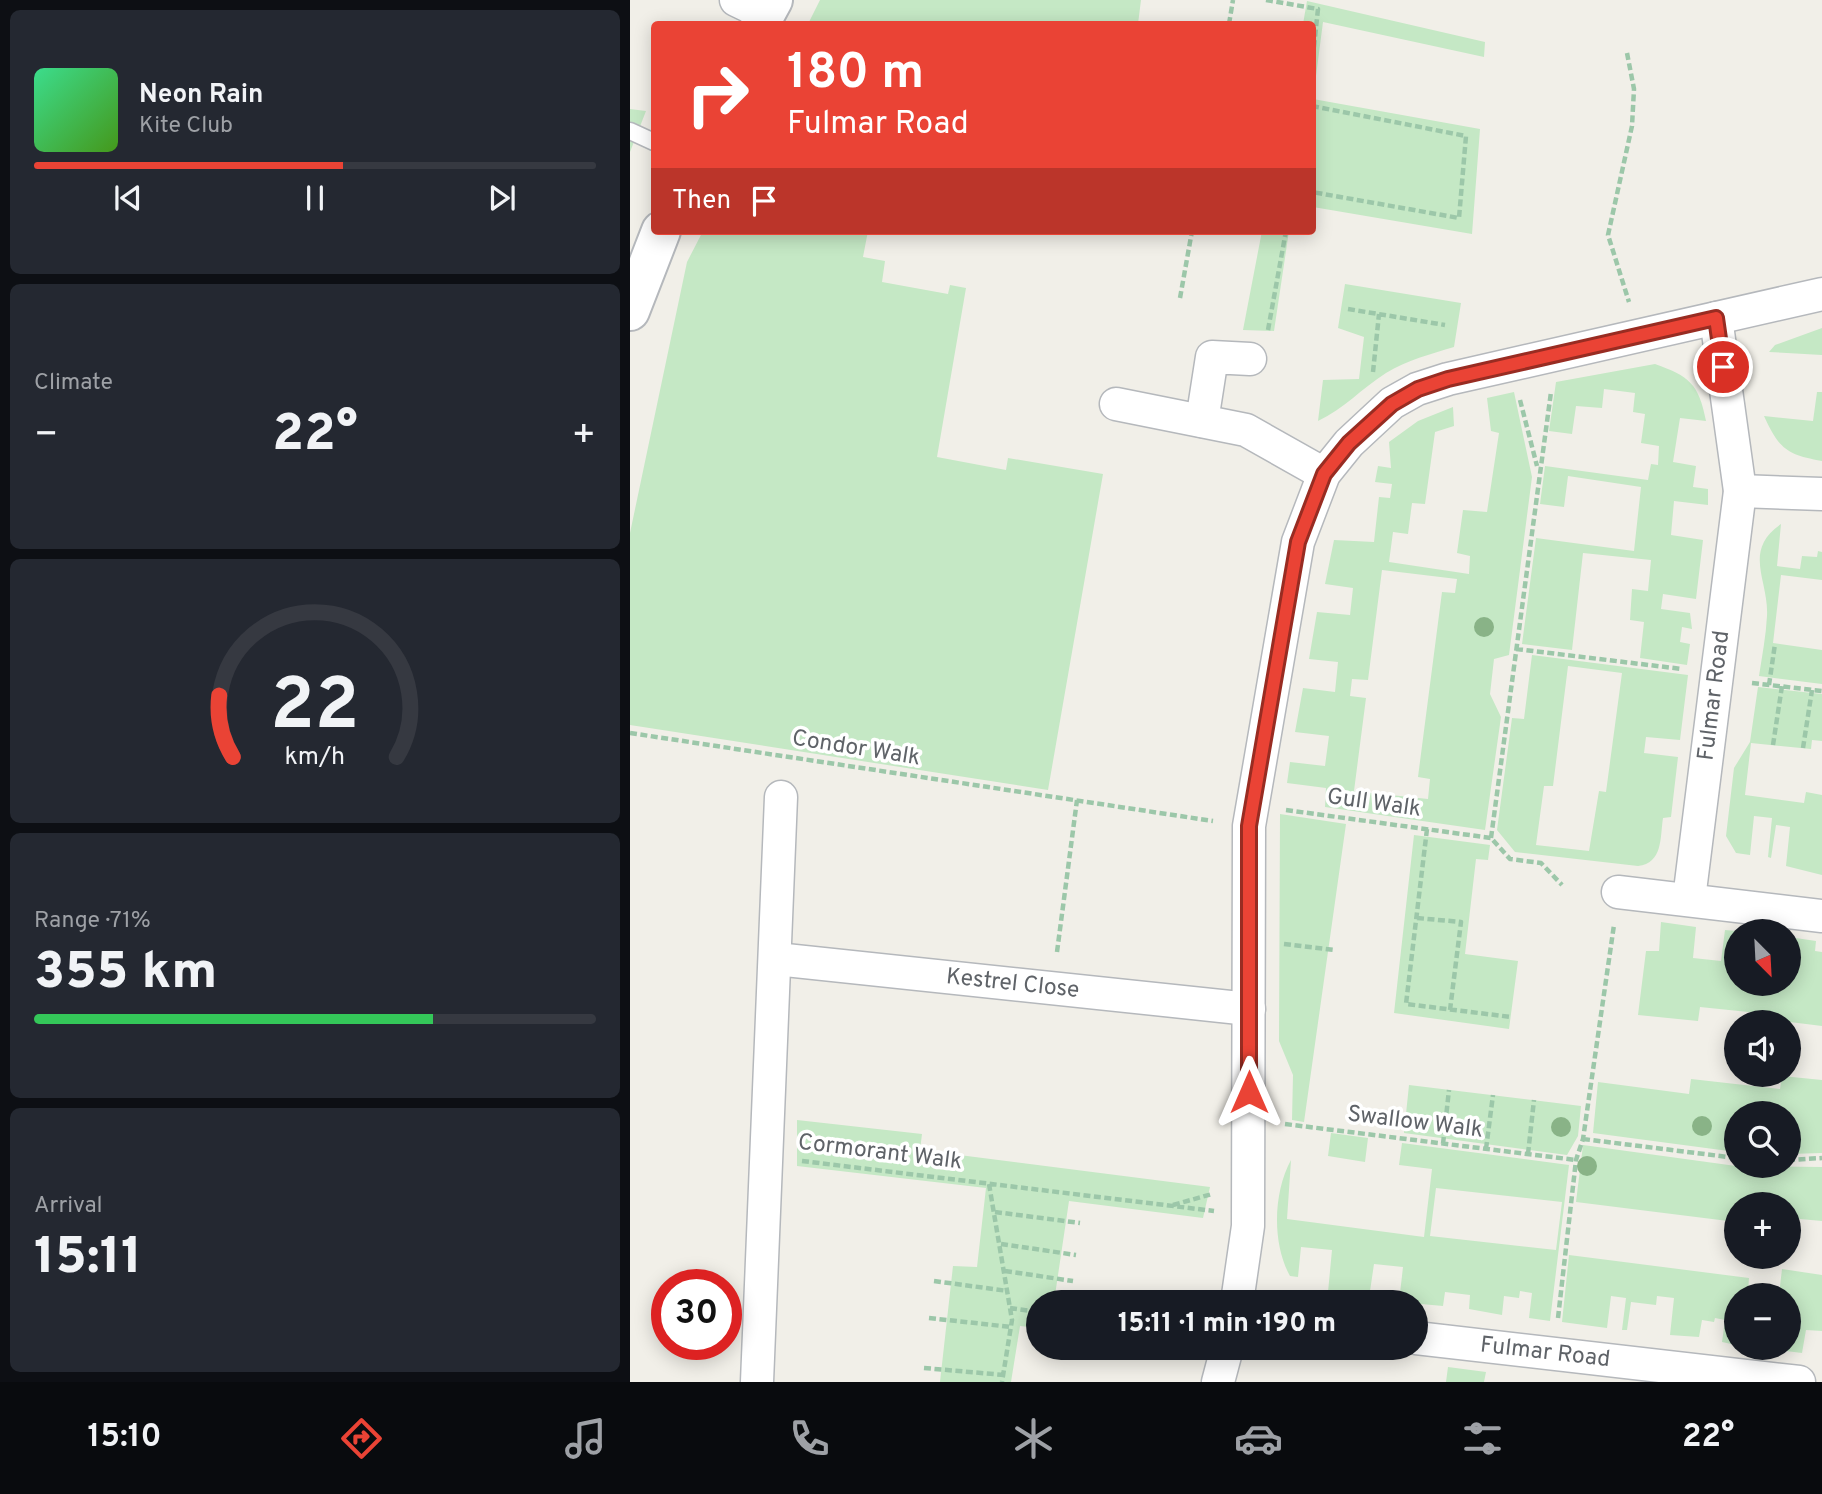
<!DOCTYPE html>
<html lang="en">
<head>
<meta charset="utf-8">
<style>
	body { margin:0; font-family:Overpass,sans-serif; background:#242831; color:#f1f3f6; height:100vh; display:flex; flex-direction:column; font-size:26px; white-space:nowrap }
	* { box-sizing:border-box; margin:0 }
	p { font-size:23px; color:#9ea1a6 }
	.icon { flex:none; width:38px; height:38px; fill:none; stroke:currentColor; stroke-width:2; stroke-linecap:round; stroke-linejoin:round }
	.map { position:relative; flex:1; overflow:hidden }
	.drawer { display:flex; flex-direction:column; gap:10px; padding:10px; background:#0d0f14; width:630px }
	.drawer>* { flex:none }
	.banner { position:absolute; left:21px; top:21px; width:665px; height:214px; border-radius:7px; box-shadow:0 4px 18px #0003; background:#ea4335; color:#fff; overflow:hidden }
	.needle { width:46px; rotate:156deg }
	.controls { position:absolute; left:1094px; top:919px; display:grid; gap:14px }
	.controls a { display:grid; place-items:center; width:77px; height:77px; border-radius:50%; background:#171b24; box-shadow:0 4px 18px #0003; font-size:35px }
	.speed { position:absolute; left:21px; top:1269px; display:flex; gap:14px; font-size:35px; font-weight:700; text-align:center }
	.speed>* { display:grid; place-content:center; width:91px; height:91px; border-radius:50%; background:#171b24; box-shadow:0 4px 18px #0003; line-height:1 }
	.speed .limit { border:10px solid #d22; background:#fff; color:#111 }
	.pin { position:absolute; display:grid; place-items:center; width:60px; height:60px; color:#fff; margin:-30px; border:4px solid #fff; border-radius:50%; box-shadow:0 2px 7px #0007 }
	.me { position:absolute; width:77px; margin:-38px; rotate:0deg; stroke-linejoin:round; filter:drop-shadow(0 0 5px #0008) }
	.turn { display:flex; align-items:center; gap:24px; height:147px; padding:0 21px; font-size:32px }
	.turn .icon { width:91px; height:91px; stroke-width:2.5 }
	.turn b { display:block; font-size:49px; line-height:60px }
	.then { display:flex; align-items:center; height:66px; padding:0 21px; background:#0003; gap:14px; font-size:26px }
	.big { font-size:52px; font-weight:800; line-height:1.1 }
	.drawer .card { flex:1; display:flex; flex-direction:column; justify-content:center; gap:10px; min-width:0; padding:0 24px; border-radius:10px; background:#242831 }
	.drawer .dial { align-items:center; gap:0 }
	.dial svg { height:182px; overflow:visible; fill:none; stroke:#363941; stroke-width:7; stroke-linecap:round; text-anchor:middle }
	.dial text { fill:#f1f3f6; stroke:none }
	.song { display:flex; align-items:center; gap:21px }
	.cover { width:84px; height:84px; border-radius:10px; background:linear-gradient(135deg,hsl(150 70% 55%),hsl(100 70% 35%)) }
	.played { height:7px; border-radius:4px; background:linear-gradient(90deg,#ea4335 55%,#363941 55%) }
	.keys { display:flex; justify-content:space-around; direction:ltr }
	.heat { display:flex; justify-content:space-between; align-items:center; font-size:38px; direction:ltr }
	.charge { height:10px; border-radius:5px; background:linear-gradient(90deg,#34c759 71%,#363941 0) }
	.trip { position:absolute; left:396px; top:1290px; width:402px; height:70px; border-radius:35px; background:#171b24; box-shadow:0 4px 18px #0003; font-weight:800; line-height:70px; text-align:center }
	.tabs { display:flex; height:112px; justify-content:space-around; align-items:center; background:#090b0e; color:#9ea1a6 }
	.tabs .icon { width:49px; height:49px }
	.tabs .active { color:#ea4335 }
	.tabs b { font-size:32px; color:#f1f3f6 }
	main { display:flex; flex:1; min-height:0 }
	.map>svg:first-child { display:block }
</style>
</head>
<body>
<main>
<section class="drawer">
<div class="card">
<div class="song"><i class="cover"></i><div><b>Neon Rain</b><p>Kite Club</p></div></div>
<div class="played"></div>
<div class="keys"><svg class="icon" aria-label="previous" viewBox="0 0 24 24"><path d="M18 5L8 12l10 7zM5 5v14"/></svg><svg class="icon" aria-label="pause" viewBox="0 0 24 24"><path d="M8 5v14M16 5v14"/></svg><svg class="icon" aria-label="next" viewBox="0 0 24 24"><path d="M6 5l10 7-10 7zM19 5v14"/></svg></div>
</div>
<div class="card"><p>Climate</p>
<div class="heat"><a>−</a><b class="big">22°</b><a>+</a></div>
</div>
<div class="card dial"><svg viewBox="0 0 100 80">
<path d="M14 69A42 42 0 1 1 86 69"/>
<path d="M14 69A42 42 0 0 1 8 42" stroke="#ea4335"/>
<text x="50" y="56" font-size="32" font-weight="700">22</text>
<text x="50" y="72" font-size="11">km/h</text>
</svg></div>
<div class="card"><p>Range · 71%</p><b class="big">355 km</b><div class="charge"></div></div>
<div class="card"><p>Arrival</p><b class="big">15:11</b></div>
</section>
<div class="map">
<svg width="1192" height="1382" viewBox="0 0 1192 1382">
	<rect width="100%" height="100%" fill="#f1efe8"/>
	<path fill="#c5e8c5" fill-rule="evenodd" d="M190 0H511L508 24 429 22 428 24H178Z
		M677 1 855 42 854 57 693 22 683 99 850 129 842 234 683 207 682 24H673Z
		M0 109 16 111 0 152Z
		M73 231H238L233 257 255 261 252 282 318 294 320 285 336 288 307 457 376 470 378 458 473 474 418 790 0 725V533L57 262Z
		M632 231H659L644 331 613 330Z
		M715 284 831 303 824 347C801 354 777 360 756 373 732 388 714 409 688 421L693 380 729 379 734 337 708 328Z
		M1192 328V355L1139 352 1145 345Z
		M1025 364C1059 376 1069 384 1076 421L1050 418 1043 462 1066 466 1063 487 1078 489V505L1044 501 1041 535 1073 540 1066 599 1033 594 1031 609 1060 613 1062 629 1052 627 1050 642 1060 644 1057 665 1010 658 1014 622 1000 620 1002 589 1018 591 1021 560 953 553 942 650 892 644 906 538 1004 551 1011 487 938 476 934 507 910 504 915 466 1018 480 1021 464 1028 465 1029 446 1011 443 1015 414 1003 412 1005 393 974 389 972 408 946 406 942 434 919 431 926 382Z
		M884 392 902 477 879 655 864 659 860 694 871 717 855 830 695 807 696 788 657 783 660 762 695 766 699 736 665 732 673 688 705 692 708 662 679 659 687 612 720 615 723 588 695 584 704 540 744 542 749 497 760 498 762 484 745 482 748 466 761 468 759 442 788 421 823 407 824 426 805 432 795 504 782 503 778 534 763 532 759 562 839 574 840 556 827 553 833 510 857 512 869 433 861 431 857 398ZM752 570 827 579 825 593 812 592 788 777 800 779 798 799 724 791 736 698 720 696 722 679 738 680Z
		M1187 392H1192V461C1157 455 1149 449 1134 416L1183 421Z
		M1151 524 1147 566 1170 569 1172 556 1187 557 1188 551 1192 552V580L1151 575 1143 643 1192 650V684L1129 676C1132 656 1136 636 1137 616 1139 580 1112 551 1151 524Z
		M902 655 1058 675 1050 740 1016 737 1014 753 1048 757 1041 817 1033 818C1030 838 1033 863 1008 866L885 852 867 830 882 718 894 719ZM938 666 992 673 976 792 969 791 959 851 906 845 914 786H923Z
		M1128 687 1192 694V741L1182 740 1181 749 1121 743 1115 795 1174 803 1176 792 1192 795V875L1156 866 1160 827 1146 825 1141 858 1138 857 1142 818 1124 816 1120 855 1106 853 1096 836 1104 768 1120 742Z
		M650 814 716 824 674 1122 662 1120 663 1075 649 1041Z
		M784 835 860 845 858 860 846 859 835 954 888 961 879 1029 764 1013Z
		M1031 922 1066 927 1063 958 1091 961 1095 930 1106 931V984H1158L1159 937 1186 941 1185 951 1192 952V1026L1128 1018V1013L1070 1007 1068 1021 1008 1015 1016 951H1029Z
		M1152 1076 1192 1080V1153L1159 1154 1158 1113H1106V1152L963 1133 968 1082 1059 1094 1061 1079 1150 1089Z
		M779 1085 951 1106 948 1136 937 1155 774 1133Z
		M167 1120 292 1134 290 1150 580 1187 573 1218 439 1201 424 1302H408V1328L390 1326 381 1382H310L323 1266 347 1267 356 1188 167 1166Z
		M701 1133 738 1138 735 1162 698 1156Z
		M772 1143 939 1165 920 1321 899 1318 902 1293 890 1291 889 1298 874 1296 872 1315 839 1309 840 1295 815 1292 813 1306 769 1302 773 1267 744 1264 739 1298 698 1292 702 1250 671 1247 668 1277 660 1276C642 1244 643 1193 661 1160L657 1219 794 1237 802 1169 769 1165ZM806 1188 932 1202 926 1250 800 1236Z
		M953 1145 1106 1166 1192 1167V1221L1159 1218 1158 1204H1106V1222L946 1202Z
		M939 1255 1119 1278 1118 1292 1144 1295H1106V1345L1092 1342 1095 1320 1085 1318 1084 1322 1072 1320 1069 1337 1040 1335 1044 1298 1027 1296 1026 1305 1001 1302 997 1330H992L996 1298 981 1296 977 1328 932 1322Z
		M1152 1269 1192 1275V1331L1176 1330 1172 1353 1156 1351 1158 1295H1149Z
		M818 1367 856 1372 854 1382H816Z"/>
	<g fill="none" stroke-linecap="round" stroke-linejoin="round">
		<defs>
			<path id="service" d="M0 131 24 142"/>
			<g id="minor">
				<path d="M106 0 135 14"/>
				<path d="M486 404 616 430 694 474"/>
				<path d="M572 421 582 357 620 359"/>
				<path d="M1110 491 1192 494"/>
				<path d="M988 892 1192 916"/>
				<path id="s1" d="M1059 899 1110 491 1086 318"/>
				<path id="s2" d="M146 959 619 1009"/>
				<path d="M607 1302 618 1226 619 826 668 542 694 474 719 443 762 403 787 389 818 379 1192 294"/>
				<path id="s3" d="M786 1338 1169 1382"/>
				<path d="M127 1382 151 797"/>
				<path d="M588 1382 597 1348"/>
			</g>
			<path id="tertiary" d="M130 24 143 0
				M0 311 31 231"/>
		</defs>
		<use href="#service" stroke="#b5b8bc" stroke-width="19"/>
		<use href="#minor" stroke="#b5b8bc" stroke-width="35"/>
		<use href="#tertiary" stroke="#b5b8bc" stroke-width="42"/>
		<path stroke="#9cc7a9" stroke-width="4.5" stroke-dasharray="7 3.5" stroke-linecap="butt" d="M636 0 688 9 682 65
			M599 24 603 0
			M997 53 1004 89 1002 126 978 235 999 302
			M682 106 836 136 829 218 682 192
			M550 298 562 231
			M718 309 815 325
			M638 330 656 231
			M743 372 749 314
			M890 400 907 466
			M886 649 1052 669
			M1122 683 1192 691
			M1139 685 1145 644
			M0 733 583 821
			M1143 745 1152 686
			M1173 748 1182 690
			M656 810 861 838 880 859 911 863 932 885
			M797 829 776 1004 881 1017
			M861 838 921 392
			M787 918 831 922 820 1010
			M654 944 705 950
			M427 952 447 800
			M655 1124 946 1160
			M953 1139 1106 1158
			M813 1144 819 1090
			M856 1149 863 1095
			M898 1154 904 1100
			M1158 1160 1192 1158
			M172 1161 584 1211
			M359 1184 382 1320 372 1382
			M543 1205 582 1194
			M365 1212 450 1223
			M371 1244 446 1255
			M375 1271 443 1281
			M304 1281 378 1291
			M380 1308 408 1312
			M299 1318 381 1327
			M928 1318 946 1160 953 1139 984 925
			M294 1368 374 1375"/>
		<use href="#service" stroke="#fff" stroke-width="16"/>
		<use href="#minor" stroke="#fff" stroke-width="32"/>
		<use href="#tertiary" stroke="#fff" stroke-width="38"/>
	</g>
	<g fill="#89b387">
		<circle cx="854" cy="627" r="10"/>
		<circle cx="1072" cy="1126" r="10"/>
		<circle cx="931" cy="1127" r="10"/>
		<circle cx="957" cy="1166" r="10"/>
	</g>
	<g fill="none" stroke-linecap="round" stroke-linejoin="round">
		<defs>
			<path id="route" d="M619 1092V826L668 542 694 474 719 443 762 404 788 389 818 379 1086 318 1093 367"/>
		</defs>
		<use href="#route" stroke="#982c22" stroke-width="18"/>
		<use href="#route" stroke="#ea4335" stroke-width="12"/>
	</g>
	<g text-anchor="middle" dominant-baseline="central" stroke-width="7" stroke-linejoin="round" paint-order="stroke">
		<g font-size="23" fill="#5f6368" stroke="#fff">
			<text stroke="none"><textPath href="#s1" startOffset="205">Fulmar Road</textPath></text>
			<text transform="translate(226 749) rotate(9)">Condor Walk</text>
			<text transform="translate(744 804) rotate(8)">Gull Walk</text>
			<text stroke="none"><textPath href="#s2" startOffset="238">Kestrel Close</textPath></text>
			<text transform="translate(785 1123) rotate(7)">Swallow Walk</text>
			<text transform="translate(250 1153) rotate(7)">Cormorant Walk</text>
			<text stroke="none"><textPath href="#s3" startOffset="130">Fulmar Road</textPath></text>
		</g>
	</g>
</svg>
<div class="controls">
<a><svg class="needle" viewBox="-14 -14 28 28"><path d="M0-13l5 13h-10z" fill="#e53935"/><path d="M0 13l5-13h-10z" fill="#9ea1a6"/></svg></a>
<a><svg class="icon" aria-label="sound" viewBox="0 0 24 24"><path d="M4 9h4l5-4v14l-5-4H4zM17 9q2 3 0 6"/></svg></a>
<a><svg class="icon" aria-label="search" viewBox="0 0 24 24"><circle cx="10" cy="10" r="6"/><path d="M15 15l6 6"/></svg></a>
<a>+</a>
<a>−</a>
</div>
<div class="speed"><div class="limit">30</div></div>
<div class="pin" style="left:1093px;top:367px;background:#d93025"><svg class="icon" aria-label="arrive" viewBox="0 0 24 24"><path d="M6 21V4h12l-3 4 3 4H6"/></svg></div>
<svg class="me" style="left:619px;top:1092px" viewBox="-20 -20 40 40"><path d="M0-17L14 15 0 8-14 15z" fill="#ea4335" stroke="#fff" stroke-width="4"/></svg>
<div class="trip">15:11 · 1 min · 190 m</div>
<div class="banner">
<div class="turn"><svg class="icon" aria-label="right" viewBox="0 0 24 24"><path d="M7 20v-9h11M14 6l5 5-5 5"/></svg><div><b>180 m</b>Fulmar Road</div></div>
<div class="then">Then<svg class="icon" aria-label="arrive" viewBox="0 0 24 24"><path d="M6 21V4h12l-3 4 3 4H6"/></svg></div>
</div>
</div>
</main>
<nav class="tabs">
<b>15:10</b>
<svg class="icon active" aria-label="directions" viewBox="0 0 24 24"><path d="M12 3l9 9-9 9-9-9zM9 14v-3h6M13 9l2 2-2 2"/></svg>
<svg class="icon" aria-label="music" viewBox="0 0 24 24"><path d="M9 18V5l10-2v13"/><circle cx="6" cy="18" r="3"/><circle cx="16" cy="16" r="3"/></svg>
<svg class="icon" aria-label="phone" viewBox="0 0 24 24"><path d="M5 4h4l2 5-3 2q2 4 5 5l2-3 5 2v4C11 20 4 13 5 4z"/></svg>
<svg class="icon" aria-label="climate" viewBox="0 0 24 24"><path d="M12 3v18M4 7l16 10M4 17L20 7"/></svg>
<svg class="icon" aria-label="car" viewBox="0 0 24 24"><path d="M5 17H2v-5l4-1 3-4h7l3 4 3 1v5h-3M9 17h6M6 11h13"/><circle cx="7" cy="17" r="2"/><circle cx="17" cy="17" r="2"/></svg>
<svg class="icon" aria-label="filters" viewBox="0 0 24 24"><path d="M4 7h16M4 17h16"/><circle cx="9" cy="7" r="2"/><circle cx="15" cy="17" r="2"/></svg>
<b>22°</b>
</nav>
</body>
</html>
